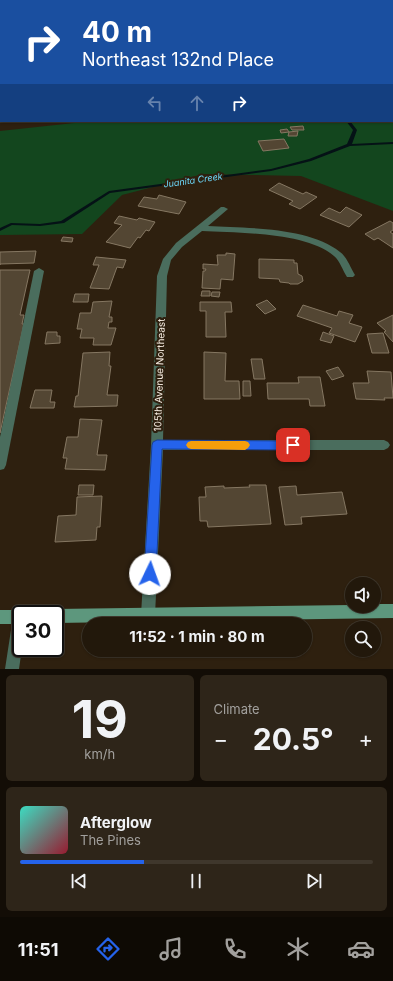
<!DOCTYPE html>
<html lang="en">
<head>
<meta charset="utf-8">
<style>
	body { margin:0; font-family:Inter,sans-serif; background:#2e2519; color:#f1f3f6; height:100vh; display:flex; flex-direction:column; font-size:15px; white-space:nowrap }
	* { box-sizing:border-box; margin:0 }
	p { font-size:13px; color:#a2a09d }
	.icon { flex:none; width:22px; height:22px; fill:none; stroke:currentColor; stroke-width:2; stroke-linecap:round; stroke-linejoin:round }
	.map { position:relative; height:669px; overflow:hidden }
	.side { display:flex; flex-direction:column; gap:6px; padding:6px; background:#130d06; flex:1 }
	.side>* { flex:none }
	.banner { position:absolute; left:0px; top:0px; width:393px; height:122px; box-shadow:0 1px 3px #0004,0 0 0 1px #3f372c; background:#1a4fa0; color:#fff; overflow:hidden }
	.fabs { position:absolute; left:345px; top:577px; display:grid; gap:8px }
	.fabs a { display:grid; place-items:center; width:36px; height:36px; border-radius:50%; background:#22180b; box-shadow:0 1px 3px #0004,0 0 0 1px #3f372c; font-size:20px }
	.speed { position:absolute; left:12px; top:605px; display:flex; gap:8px; font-size:20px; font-weight:700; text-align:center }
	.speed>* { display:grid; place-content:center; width:52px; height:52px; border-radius:50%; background:#22180b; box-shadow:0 1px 3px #0004,0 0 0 1px #3f372c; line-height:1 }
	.speed .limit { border:2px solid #111; border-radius:6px; background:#fff; color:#111 }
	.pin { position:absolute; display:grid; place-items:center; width:34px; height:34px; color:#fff; margin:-17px; border-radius:8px; box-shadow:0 2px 6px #0006 }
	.me { position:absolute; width:44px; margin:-22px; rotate:3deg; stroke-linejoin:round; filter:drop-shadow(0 0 3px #0008) }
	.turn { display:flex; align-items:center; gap:14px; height:84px; padding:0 16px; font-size:18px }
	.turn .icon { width:52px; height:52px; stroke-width:2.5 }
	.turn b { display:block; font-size:28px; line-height:34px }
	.lanes { display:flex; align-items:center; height:38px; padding:0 16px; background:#0003; justify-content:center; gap:20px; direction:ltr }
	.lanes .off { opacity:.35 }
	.big { font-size:30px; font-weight:700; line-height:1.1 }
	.side .card { flex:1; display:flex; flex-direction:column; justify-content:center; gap:6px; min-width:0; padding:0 14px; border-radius:6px; background:#2e2519 }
	.side .dial { align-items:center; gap:0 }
	.dial b { font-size:52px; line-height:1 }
	.song { display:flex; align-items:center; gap:12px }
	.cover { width:48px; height:48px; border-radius:6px; background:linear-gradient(135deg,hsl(170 70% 55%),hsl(350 70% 35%)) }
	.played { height:4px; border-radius:2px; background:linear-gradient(90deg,#2563eb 35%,#3f372c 35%) }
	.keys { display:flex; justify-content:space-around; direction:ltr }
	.heat { display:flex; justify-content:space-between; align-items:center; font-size:22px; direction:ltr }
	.side .tiles { flex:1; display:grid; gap:6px; grid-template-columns:1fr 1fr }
	.card:last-child { grid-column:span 2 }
	.trip { position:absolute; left:82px; top:617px; width:230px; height:40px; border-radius:20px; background:#22180b; box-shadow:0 1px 3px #0004,0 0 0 1px #3f372c; font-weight:700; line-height:40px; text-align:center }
	.dock { display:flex; height:64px; justify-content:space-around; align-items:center; background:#0e0a04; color:#a2a09d }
	.dock .icon { width:28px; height:28px }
	.dock .on { color:#2563eb }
	.dock b { font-size:18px; color:#f1f3f6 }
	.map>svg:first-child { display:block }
</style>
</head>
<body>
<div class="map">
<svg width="393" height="669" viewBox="0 0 393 669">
	<rect width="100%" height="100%" fill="#2e200f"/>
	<path fill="#13461e" d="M379 0H393V211L301 176 203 174 122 195 82 234 0 235V131L93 121H392V1Z"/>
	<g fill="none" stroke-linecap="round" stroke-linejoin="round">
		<path fill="#051216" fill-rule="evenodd" d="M392 57H393V59H392Z
			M346 121H350L357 130 352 144 393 142V144L350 146 311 161 271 171 110 193 64 223 40 226 12 225 0 231V228L11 223 40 224 61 221 109 191 271 169 309 159 347 144 353 130Z"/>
	</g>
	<path fill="#534633" stroke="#857762" d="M303 126 304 130H292L290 127Z
		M287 129 289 132 298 131 297 136H288L289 132 281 133 280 130Z
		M284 139 289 148 263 151 258 141Z
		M279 183 303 194 306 192 317 197 300 209 289 204 293 201 269 190Z
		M159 195 186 202 179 214 138 206 144 197 157 199Z
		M346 207 362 215 349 227 320 215 329 208 340 213Z
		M119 216 137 220 139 218 155 222 149 231 146 230 140 238 138 237 130 248 106 242 122 225 114 223Z
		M390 221 393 223V230L390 232 393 234V248L378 238 374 240 365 234Z
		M63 237 73 238 72 242 61 241Z
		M36 251 34 263 0 264V265V252Z
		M226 253 235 254 233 280 221 279 220 289 202 288 203 271H205L206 269H203V264L218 265 217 255H226Z
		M96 257 126 260 123 268 117 267 109 289 90 288 99 265H93Z
		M259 259 294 260V263H297L298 274 302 276 303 281 298 284H290L289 283 280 282 279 279 259 278Z
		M0 270H30L20 315H24L22 324H24L0 433Z
		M202 291H210V296H201Z
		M212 292H220L219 297 211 296Z
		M75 294H89L88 302H73Z
		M267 300 276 309 265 314 256 305Z
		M112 301 109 317H112V322H109L108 328H116L111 345H93L94 338H80L82 329H77L80 313H91L93 302Z
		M200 302H231L232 312H225L226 337H206V311H200Z
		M303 305 337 316 339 311 353 315 349 323 362 327 355 342 329 333 332 328 297 316Z
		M393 315V342L384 332 386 331 377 323Z
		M47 332H57V336H60V343L45 344Z
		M323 332 334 336 331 343 320 340Z
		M383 333 389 353H372L367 334Z
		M110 352 109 366H111L107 395H118L117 406 74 407 76 396H78L83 353Z
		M204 352 226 353 225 381H239L240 399H204Z
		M251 359H262L265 379H254Z
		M338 367 344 376 332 380 326 371Z
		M367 371 391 372 393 398H384L385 400 356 399 353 383H369Z
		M298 377H320L325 406H310L309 399H268L267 383H299Z
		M243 381H250L251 396H243Z
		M35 390H52L50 402H55L54 408H30Z
		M80 419 102 420 97 455H107L105 470 65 469 67 458H63L67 437H78Z
		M79 485H94L93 495H78Z
		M249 485H266L271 524 208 527 207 521H200L199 497H206L205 487 224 486V488L250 487Z
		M296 486 297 495 342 492 347 514 301 517 302 524 285 525 279 487Z
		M102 496 100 527H97L96 540 55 542 58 516 76 515 77 497Z"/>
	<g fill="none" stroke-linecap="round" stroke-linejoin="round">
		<path fill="#4a6d5d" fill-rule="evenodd" d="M39 268 44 271 6 465 4 469 0 470V437L34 271Z"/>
		<path fill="#4a6d5d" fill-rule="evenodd" d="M103 0H109L102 1Z
			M238 0H244L245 1H239Z
			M308 0H316L317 1H309Z
			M221 207H224L228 209 208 226C245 228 310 227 340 252 347 257 350 267 355 275L353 277H347C343 271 340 261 334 256 306 232 238 233 202 231L182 247 171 260 167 276 163 440H384L388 442 390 445 388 448 384 450H163L155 615 153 620 148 622 143 620 141 615 151 445 157 276 163 259 176 243Z
			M20 610 26 614H21V648H22L19 669H5L13 617 15 612Z"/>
		<path fill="#5d977d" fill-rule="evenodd" d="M374 604H393V618L55 623V614H49L50 611 55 609 352 605V606H374Z
			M0 610H21L27 614H21V624H0Z"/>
	</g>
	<path fill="#2563eb" stroke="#184099" d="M157 440 293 441 297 442 299 445 297 448 293 450 162 449 156 574 155 578 150 580 146 578 144 574 152 445 153 442Z"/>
	<path fill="#f59e0b" d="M191 441H245L248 442 250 445 248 448 245 450 191 449 188 448 186 445 188 442Z"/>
	<g text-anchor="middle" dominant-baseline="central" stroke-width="4" stroke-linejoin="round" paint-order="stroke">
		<g font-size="9" font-style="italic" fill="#6cd8fa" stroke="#2e200f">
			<text transform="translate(193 180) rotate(-8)">Juanita Creek</text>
		</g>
		<g font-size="10" fill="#f6ece1" stroke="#2e200f">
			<text transform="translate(159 375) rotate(-88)">105th Avenue Northeast</text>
		</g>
	</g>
</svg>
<div class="fabs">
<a><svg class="icon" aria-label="sound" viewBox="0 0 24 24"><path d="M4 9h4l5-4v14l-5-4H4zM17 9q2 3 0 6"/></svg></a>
<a><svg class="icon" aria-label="search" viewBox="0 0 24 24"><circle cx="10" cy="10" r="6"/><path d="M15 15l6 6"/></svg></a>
</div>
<div class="speed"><div class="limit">30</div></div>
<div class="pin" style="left:293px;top:445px;background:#d93025"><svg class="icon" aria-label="arrive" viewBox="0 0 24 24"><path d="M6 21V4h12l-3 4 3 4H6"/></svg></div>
<svg class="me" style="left:150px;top:574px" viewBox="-20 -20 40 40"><circle r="19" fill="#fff"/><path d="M0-13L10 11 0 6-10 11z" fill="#2563eb"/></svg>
<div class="trip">11:52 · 1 min · 80 m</div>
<div class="banner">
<div class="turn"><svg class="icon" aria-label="right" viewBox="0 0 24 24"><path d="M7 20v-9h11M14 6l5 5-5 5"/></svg><div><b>40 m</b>Northeast 132nd Place</div></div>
<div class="lanes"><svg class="icon off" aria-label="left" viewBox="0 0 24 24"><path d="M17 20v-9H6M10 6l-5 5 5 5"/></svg><svg class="icon off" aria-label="ahead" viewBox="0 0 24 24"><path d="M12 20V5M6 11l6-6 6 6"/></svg><svg class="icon" aria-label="right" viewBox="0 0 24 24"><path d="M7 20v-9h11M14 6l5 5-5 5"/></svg></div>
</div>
</div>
<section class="side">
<div class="tiles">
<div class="card dial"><b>19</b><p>km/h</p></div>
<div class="card"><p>Climate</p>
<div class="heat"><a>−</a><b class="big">20.5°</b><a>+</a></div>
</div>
<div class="card">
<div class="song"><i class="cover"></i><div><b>Afterglow</b><p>The Pines</p></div></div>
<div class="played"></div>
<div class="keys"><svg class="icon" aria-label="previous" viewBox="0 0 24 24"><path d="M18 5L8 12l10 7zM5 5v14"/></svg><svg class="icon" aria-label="pause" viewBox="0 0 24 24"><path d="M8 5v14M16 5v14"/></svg><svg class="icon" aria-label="next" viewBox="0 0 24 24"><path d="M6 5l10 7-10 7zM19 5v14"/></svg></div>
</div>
</div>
</section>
<nav class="dock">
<b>11:51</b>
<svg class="icon on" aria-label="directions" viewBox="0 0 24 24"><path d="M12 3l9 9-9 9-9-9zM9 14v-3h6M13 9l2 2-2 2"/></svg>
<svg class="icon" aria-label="music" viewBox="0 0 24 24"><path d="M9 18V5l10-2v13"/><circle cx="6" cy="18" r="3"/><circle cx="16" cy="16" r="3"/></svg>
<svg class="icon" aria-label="phone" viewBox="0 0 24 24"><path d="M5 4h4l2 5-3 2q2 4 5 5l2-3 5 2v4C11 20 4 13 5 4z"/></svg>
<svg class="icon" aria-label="climate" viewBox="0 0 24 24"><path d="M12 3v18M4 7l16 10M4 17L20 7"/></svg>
<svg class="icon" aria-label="car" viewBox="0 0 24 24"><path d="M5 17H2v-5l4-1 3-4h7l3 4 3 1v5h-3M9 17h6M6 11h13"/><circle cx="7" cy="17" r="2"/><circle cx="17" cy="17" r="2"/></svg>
</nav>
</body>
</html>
